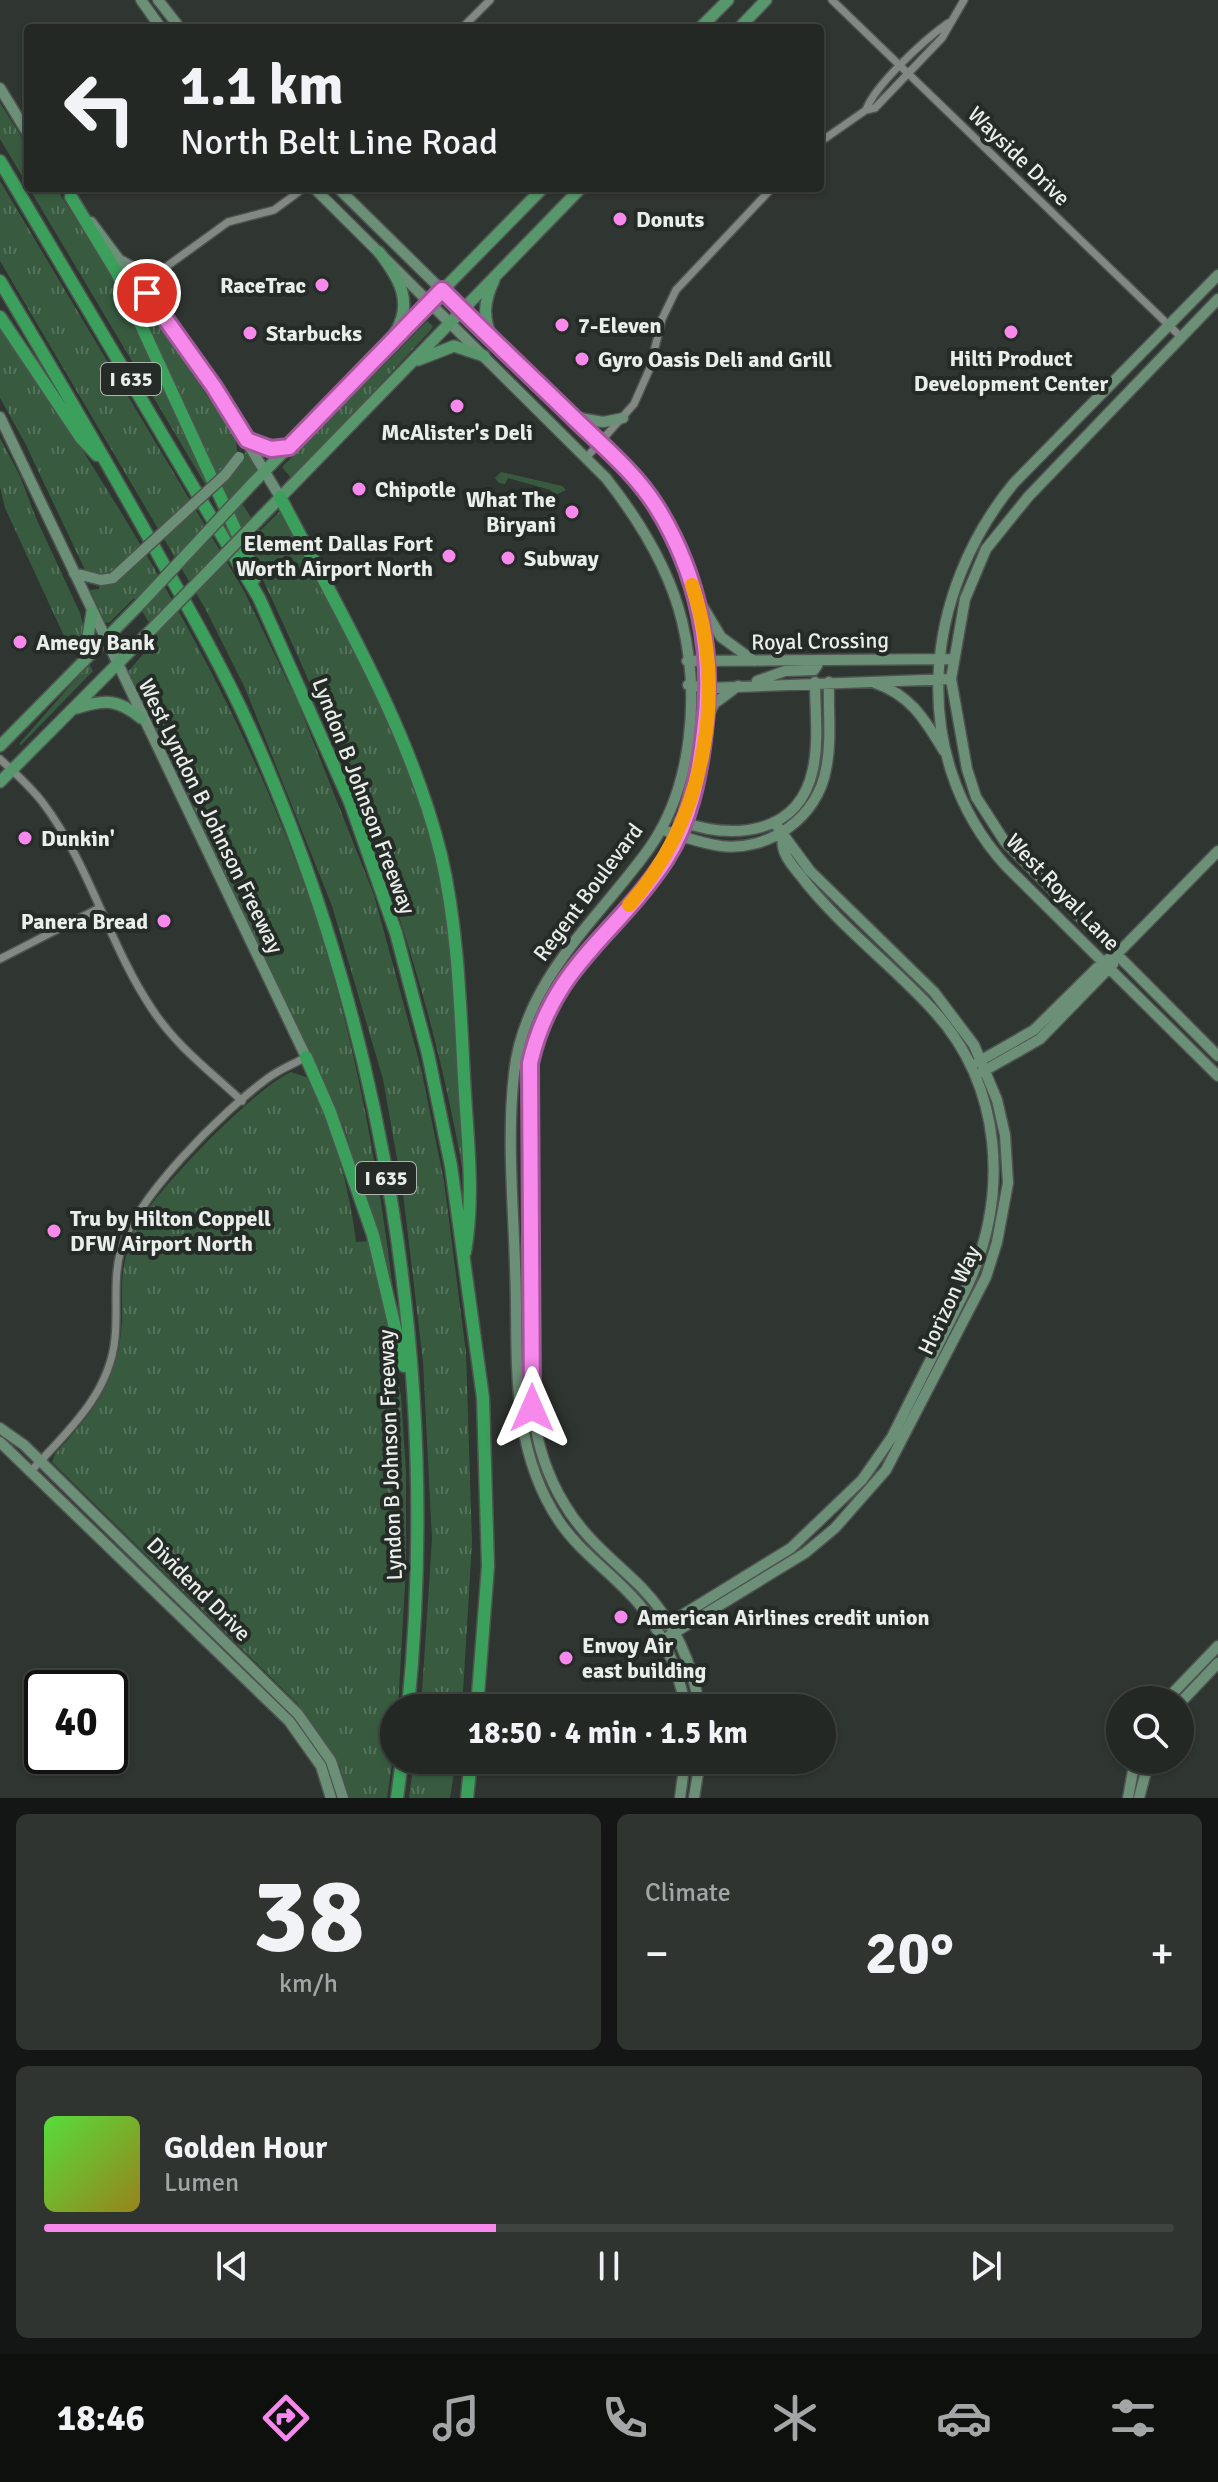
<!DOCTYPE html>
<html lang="en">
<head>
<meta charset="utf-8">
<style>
	body { margin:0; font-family:Signika,sans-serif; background:#2f3431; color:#f1f3f6; height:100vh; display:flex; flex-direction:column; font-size:30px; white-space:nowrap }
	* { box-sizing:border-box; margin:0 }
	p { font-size:26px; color:#a3a6a6 }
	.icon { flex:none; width:44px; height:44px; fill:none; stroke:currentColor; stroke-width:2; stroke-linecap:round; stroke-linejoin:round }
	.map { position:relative; height:1798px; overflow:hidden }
	.details { display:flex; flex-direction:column; gap:16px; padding:16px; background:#131614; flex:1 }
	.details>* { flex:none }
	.banner { position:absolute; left:24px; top:24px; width:800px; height:168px; border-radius:8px; box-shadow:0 2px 6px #0004,0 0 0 2px #404441; background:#232824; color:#f1f3f6; overflow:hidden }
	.tools { position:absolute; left:1106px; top:1686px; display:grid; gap:16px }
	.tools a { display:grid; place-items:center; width:88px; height:88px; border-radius:50%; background:#232824; box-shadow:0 2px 6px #0004,0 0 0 2px #404441; font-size:40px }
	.speed { position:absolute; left:24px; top:1670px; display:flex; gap:16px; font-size:40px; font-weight:700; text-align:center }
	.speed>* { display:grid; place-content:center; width:104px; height:104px; border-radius:50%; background:#232824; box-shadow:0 2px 6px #0004,0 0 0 2px #404441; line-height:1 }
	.speed .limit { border:4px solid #111; border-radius:12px; background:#fff; color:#111 }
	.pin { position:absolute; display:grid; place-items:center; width:68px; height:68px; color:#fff; margin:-34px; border:4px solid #fff; border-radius:50%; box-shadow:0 2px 8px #0007 }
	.me { position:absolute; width:88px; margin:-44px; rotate:0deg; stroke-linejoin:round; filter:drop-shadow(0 0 6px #0008) }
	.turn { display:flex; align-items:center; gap:28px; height:168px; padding:0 24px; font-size:36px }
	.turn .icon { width:104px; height:104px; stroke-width:2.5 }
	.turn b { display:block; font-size:56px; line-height:68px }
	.big { font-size:60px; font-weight:700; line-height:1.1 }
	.details .card { flex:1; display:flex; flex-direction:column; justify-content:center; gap:12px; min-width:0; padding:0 28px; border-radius:12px; background:#2f3431 }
	.details .dial { align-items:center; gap:0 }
	.dial b { font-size:104px; line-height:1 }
	.song { display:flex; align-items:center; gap:24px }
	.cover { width:96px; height:96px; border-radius:12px; background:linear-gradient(135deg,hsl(110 70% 55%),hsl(50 70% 35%)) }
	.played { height:8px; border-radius:4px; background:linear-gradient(90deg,#f788ec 40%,#404441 40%) }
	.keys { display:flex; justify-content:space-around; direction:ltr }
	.heat { display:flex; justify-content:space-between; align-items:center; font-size:44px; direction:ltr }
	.details .tiles { flex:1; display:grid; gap:16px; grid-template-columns:1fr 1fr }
	.card:last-child { grid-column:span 2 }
	.trip { position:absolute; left:380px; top:1694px; width:456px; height:80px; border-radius:40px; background:#232824; box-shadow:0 2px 6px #0004,0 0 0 2px #404441; font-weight:700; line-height:80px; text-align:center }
	.menu { display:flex; height:128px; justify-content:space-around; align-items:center; background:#0e100e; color:#a3a6a6 }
	.menu .icon { width:56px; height:56px }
	.menu .on { color:#f788ec }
	.menu b { font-size:36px; color:#f1f3f6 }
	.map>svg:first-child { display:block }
</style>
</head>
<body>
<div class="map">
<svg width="1218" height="1798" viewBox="0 0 1218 1798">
	<defs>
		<pattern id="grass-tufts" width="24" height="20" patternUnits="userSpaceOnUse" patternTransform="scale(2)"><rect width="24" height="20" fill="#385b40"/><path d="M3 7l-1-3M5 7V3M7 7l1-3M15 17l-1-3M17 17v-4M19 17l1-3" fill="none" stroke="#55735c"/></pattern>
	</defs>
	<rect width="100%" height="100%" fill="#2f3530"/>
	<path fill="url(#grass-tufts)" d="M0 103 28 147V186L0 139Z
		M0 181 244 591 298 703 374 895 421 1068 444 1181 466 1353 472 1542 462 1708H421L432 1539 423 1362 403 1193 383 1079 332 906 245 688 206 610 0 261Z
		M29 188H56L119 288 208 483 205 484Z
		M140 297 236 438 237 451 244 454 247 450 257 471 235 493 260 531 281 510C341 624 405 736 437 861 461 961 460 1069 467 1171L463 1172C421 932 333 722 227 505 194 437 169 367 134 300Z
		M427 321 433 326 430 331 292 479 282 467Z
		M0 324C133 523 262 730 329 962 362 1075 381 1189 395 1306L345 1130 126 674 158 637 134 598 109 623 105 622 90 590 99 589 100 581 86 572 25 443 0 398Z
		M0 438 20 476 36 518 80 613 85 632 78 647 70 649 5 508 0 487Z
		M501 472 562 486 566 490 553 496 551 490 508 478 505 484 499 483 495 478Z
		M89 664 93 671 21 745 19 744Z
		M291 1072 309 1078C333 1131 349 1184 356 1242L370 1241 401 1396 406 1472V1568L398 1708H394V1750L387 1798H349L340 1766 297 1703 52 1462 55 1454C93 1412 119 1380 122 1321 123 1300 120 1282 125 1261 128 1245 134 1228 143 1216 167 1180 254 1089 291 1072Z
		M414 1760H456L450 1798H409Z"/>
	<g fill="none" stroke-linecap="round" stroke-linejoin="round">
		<defs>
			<path id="street" d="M832 0 1181 337
				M462 28 490 0
				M866 110C875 85 925 39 948 23
				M820 142 866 110 875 108 942 38 964 0
				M123 260 139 269H163L228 222 274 210 304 188
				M163 269 157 286 165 317
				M586 458 634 404 650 368 662 319 676 290 772 188
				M0 759C15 773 31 787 43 803 90 865 109 945 152 1009 176 1046 210 1071 242 1101
				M0 959 99 908
				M32 1470C67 1432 110 1394 115 1338 118 1310 113 1282 120 1253 133 1199 223 1111 268 1078 280 1069 294 1064 306 1057"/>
			<path id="secondary" d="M141 0 161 28
				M158 0 180 28
				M0 88 28 134
				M314 188 606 478C639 520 669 568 682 621 700 694 693 788 648 850 596 922 524 980 514 1074 507 1136 513 1202 515 1264 519 1353 507 1443 559 1521 581 1554 614 1574 639 1604 664 1634 678 1670 686 1708
				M338 188 642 487C698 563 713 649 703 742 699 782 687 828 664 862 615 930 544 980 529 1067 525 1091 528 1116 529 1141 531 1183 532 1226 533 1269 534 1315 527 1364 533 1410 537 1444 547 1476 565 1505 585 1539 615 1561 642 1588 673 1620 694 1665 699 1708
				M91 222 214 387 280 497
				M1218 275 1014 483C924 592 906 754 1005 865L1218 1076
				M1218 299 1028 497 986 549 965 599 951 679 967 769 976 797 1005 842 1218 1056
				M0 417 306 1057
				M574 417 603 422 623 418
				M74 573 101 580 113 578
				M703 607 721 637 754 661
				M687 661 953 659
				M757 681 785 671 814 670 819 662
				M875 683C911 695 925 720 944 751
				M688 685 709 688 951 679
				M709 713 715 703 738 686
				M679 821C733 840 799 836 813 769 819 741 815 710 815 682
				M661 829C680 836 701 843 721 846 769 852 818 817 826 769 832 741 828 711 829 682
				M978 1062 1034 1030 1103 962 1116 955 1218 851
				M982 1072 1040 1039 1113 964
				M0 1428 24 1445 298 1714 331 1761 343 1798
				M0 1442 289 1721 321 1766 331 1798
				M666 1625 791 1548 862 1480 892 1437 968 1285C1009 1194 1003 1086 933 1010 891 964 838 925 800 875 791 864 780 852 783 837
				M669 1636 805 1553 835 1528 886 1470 986 1277 997 1242 1008 1183 1005 1135 997 1100 974 1045 934 992 810 871 774 822
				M1166 1700 1218 1646
				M1180 1703 1218 1663
				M680 1798 685 1760
				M694 1798 700 1760
				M1128 1798 1135 1760
				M1139 1798 1149 1760"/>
			<path id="primary" d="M700 28 728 0
				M739 28 766 0
				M379 252C399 278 414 302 395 333
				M493 340C482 318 484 301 494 280
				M418 360 454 346 484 356
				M247 440 271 449 288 447
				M253 483 543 188
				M269 509 581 188
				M84 661 92 612
				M77 708C105 699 118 699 141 718
				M0 746 141 603
				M0 782 156 625"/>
			<path id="highway" d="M0 161 259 598 350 802 396 933 428 1054 451 1166 483 1398 488 1566 477 1708
				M71 197 117 273 247 555 254 579
				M0 281C56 375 111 469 164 565 194 618 224 671 249 726 386 1030 441 1377 408 1708
				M0 317 81 438 97 455
				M280 497C340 613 409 727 441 855 458 928 460 1004 464 1078 467 1136 475 1195 465 1252
				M306 1057 330 1112 373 1235 404 1366
				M397 1798 402 1760
				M467 1798 471 1760"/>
		</defs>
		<use href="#street" stroke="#4e534f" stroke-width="10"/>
		<use href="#secondary" stroke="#4e534f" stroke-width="13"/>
		<use href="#primary" stroke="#4e534f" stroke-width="14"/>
		<use href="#highway" stroke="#4e534f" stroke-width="15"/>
		<use href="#street" stroke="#828983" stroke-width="7"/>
		<use href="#secondary" stroke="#6c9077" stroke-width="10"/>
		<use href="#primary" stroke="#57976b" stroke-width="11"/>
		<use href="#highway" stroke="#3aa05b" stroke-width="12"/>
		<defs>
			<path id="secondary-bridge" d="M113 578 225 475 239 457"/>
			<path id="primary-bridge" d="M141 603 253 483
				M156 625 269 509"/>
		</defs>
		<use href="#secondary-bridge" stroke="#4e534f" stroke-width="13" stroke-linecap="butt"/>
		<use href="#primary-bridge" stroke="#4e534f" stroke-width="14" stroke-linecap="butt"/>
		<use href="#secondary-bridge" stroke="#6c9077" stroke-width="10"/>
		<use href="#primary-bridge" stroke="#57976b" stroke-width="11"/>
	</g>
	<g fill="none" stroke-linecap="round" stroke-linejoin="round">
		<defs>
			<path id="route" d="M147 293 214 387 247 440 271 449 289 447 442 290C487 335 532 377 577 421 605 448 635 473 656 506 698 573 715 654 704 732 699 776 690 821 666 859 615 937 553 964 530 1063L532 1408"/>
		</defs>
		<use href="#route" stroke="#a15899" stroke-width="20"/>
		<use href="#route" stroke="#f788ec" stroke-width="14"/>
		<path stroke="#f59e0b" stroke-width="14" d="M629 905C705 819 728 694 692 585"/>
	</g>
	<g fill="#f788ec" stroke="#252b26" stroke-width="3">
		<circle cx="620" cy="219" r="8"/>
		<circle cx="322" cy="285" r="8"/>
		<circle cx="562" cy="325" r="8"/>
		<circle cx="1011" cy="332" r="8"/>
		<circle cx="250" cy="333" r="8"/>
		<circle cx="582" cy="359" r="8"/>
		<circle cx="457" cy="406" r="8"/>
		<circle cx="359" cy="489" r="8"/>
		<circle cx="572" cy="512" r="8"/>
		<circle cx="449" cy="556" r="8"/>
		<circle cx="508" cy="558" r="8"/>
		<circle cx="20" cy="642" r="8"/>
		<circle cx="25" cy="838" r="8"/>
		<circle cx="164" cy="921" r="8"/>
		<circle cx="54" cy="1231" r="8"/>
		<circle cx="621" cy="1617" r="8"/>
		<circle cx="566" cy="1658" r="8"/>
	</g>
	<g text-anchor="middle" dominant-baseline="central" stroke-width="8" stroke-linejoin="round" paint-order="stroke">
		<g fill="#252b26" stroke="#afb4b0" stroke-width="2">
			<rect x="101" y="363" width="60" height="32" rx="6"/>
			<rect x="356" y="1162" width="60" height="32" rx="6"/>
		</g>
		<g font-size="20" font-weight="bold" fill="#eaeeeb">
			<text x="131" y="379">I 635</text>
			<text x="386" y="1178">I 635</text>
		</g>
		<g font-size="22" fill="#eaeeeb" stroke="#252b26">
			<text transform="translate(1019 156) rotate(44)">Wayside Drive</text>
			<text transform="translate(820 641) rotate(-1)">Royal Crossing</text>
			<text transform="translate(364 796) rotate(69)">Lyndon B Johnson Freeway</text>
			<text transform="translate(211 816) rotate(64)">West Lyndon B Johnson Freeway</text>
			<text transform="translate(588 892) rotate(-53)">Regent Boulevard</text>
			<text transform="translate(1063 892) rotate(46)">West Royal Lane</text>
			<text transform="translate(949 1300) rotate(-65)">Horizon Way</text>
			<text transform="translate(390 1455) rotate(-92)">Lyndon B Johnson Freeway</text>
			<text transform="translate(199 1589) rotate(45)">Dividend Drive</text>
		</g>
		<g font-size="22" font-weight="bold" fill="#eaeeeb" stroke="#252b26" text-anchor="start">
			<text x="636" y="219">Donuts</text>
			<text x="306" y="285" text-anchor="end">RaceTrac</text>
			<text x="578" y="325">7-Eleven</text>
			<text x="266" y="333">Starbucks</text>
			<text x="1011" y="358" text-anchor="middle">Hilti Product<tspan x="1011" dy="25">Development Center</tspan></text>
			<text x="598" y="359">Gyro Oasis Deli and Grill</text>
			<text x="457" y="432" text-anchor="middle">McAlister's Deli</text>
			<text x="375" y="489">Chipotle</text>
			<text x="556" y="499" text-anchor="end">What The<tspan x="556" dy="25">Biryani</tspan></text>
			<text x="433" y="543" text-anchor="end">Element Dallas Fort<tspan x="433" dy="25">Worth Airport North</tspan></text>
			<text x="524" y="558">Subway</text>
			<text x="36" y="642">Amegy Bank</text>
			<text x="41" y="838">Dunkin'</text>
			<text x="148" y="921" text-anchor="end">Panera Bread</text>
			<text x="70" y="1218">Tru by Hilton Coppell<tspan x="70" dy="25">DFW Airport North</tspan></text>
			<text x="637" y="1617">American Airlines credit union</text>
			<text x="582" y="1645">Envoy Air<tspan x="582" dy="25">east building</tspan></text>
		</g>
	</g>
</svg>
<div class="tools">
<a><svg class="icon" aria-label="search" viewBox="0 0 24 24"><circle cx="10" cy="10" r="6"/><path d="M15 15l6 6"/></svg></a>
</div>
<div class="speed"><div class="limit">40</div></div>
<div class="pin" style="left:147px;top:293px;background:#d93025"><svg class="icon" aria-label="arrive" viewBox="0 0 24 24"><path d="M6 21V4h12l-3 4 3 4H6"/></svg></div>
<svg class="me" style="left:532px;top:1408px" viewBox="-20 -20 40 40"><path d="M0-17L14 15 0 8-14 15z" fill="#f788ec" stroke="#fff" stroke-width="4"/></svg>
<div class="trip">18:50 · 4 min · 1.5 km</div>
<div class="banner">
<div class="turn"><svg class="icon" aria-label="left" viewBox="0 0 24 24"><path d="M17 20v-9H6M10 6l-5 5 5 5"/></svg><div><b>1.1 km</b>North Belt Line Road</div></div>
</div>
</div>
<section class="details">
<div class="tiles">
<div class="card dial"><b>38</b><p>km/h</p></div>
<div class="card"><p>Climate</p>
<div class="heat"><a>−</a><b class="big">20°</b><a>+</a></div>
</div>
<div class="card">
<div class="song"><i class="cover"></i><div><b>Golden Hour</b><p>Lumen</p></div></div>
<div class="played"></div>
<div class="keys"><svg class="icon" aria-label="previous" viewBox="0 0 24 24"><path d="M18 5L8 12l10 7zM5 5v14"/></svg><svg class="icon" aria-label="pause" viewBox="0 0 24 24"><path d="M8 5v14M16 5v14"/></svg><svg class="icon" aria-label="next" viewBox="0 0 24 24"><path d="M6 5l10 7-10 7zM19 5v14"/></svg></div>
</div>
</div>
</section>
<nav class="menu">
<b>18:46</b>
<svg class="icon on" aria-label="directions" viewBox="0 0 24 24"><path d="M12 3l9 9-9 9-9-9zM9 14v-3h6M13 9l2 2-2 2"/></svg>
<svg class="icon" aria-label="music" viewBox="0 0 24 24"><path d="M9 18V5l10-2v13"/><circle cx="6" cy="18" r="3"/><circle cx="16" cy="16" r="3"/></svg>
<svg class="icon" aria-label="phone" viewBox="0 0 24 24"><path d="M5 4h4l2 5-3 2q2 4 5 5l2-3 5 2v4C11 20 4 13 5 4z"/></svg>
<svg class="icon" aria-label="climate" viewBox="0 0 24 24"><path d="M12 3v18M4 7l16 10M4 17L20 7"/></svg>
<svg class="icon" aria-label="car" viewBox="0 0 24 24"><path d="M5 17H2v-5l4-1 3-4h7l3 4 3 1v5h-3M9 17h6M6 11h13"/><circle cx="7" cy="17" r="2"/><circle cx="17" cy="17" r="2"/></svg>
<svg class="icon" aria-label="filters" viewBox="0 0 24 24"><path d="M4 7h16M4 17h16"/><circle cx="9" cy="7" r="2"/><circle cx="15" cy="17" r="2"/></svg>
</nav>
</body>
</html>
